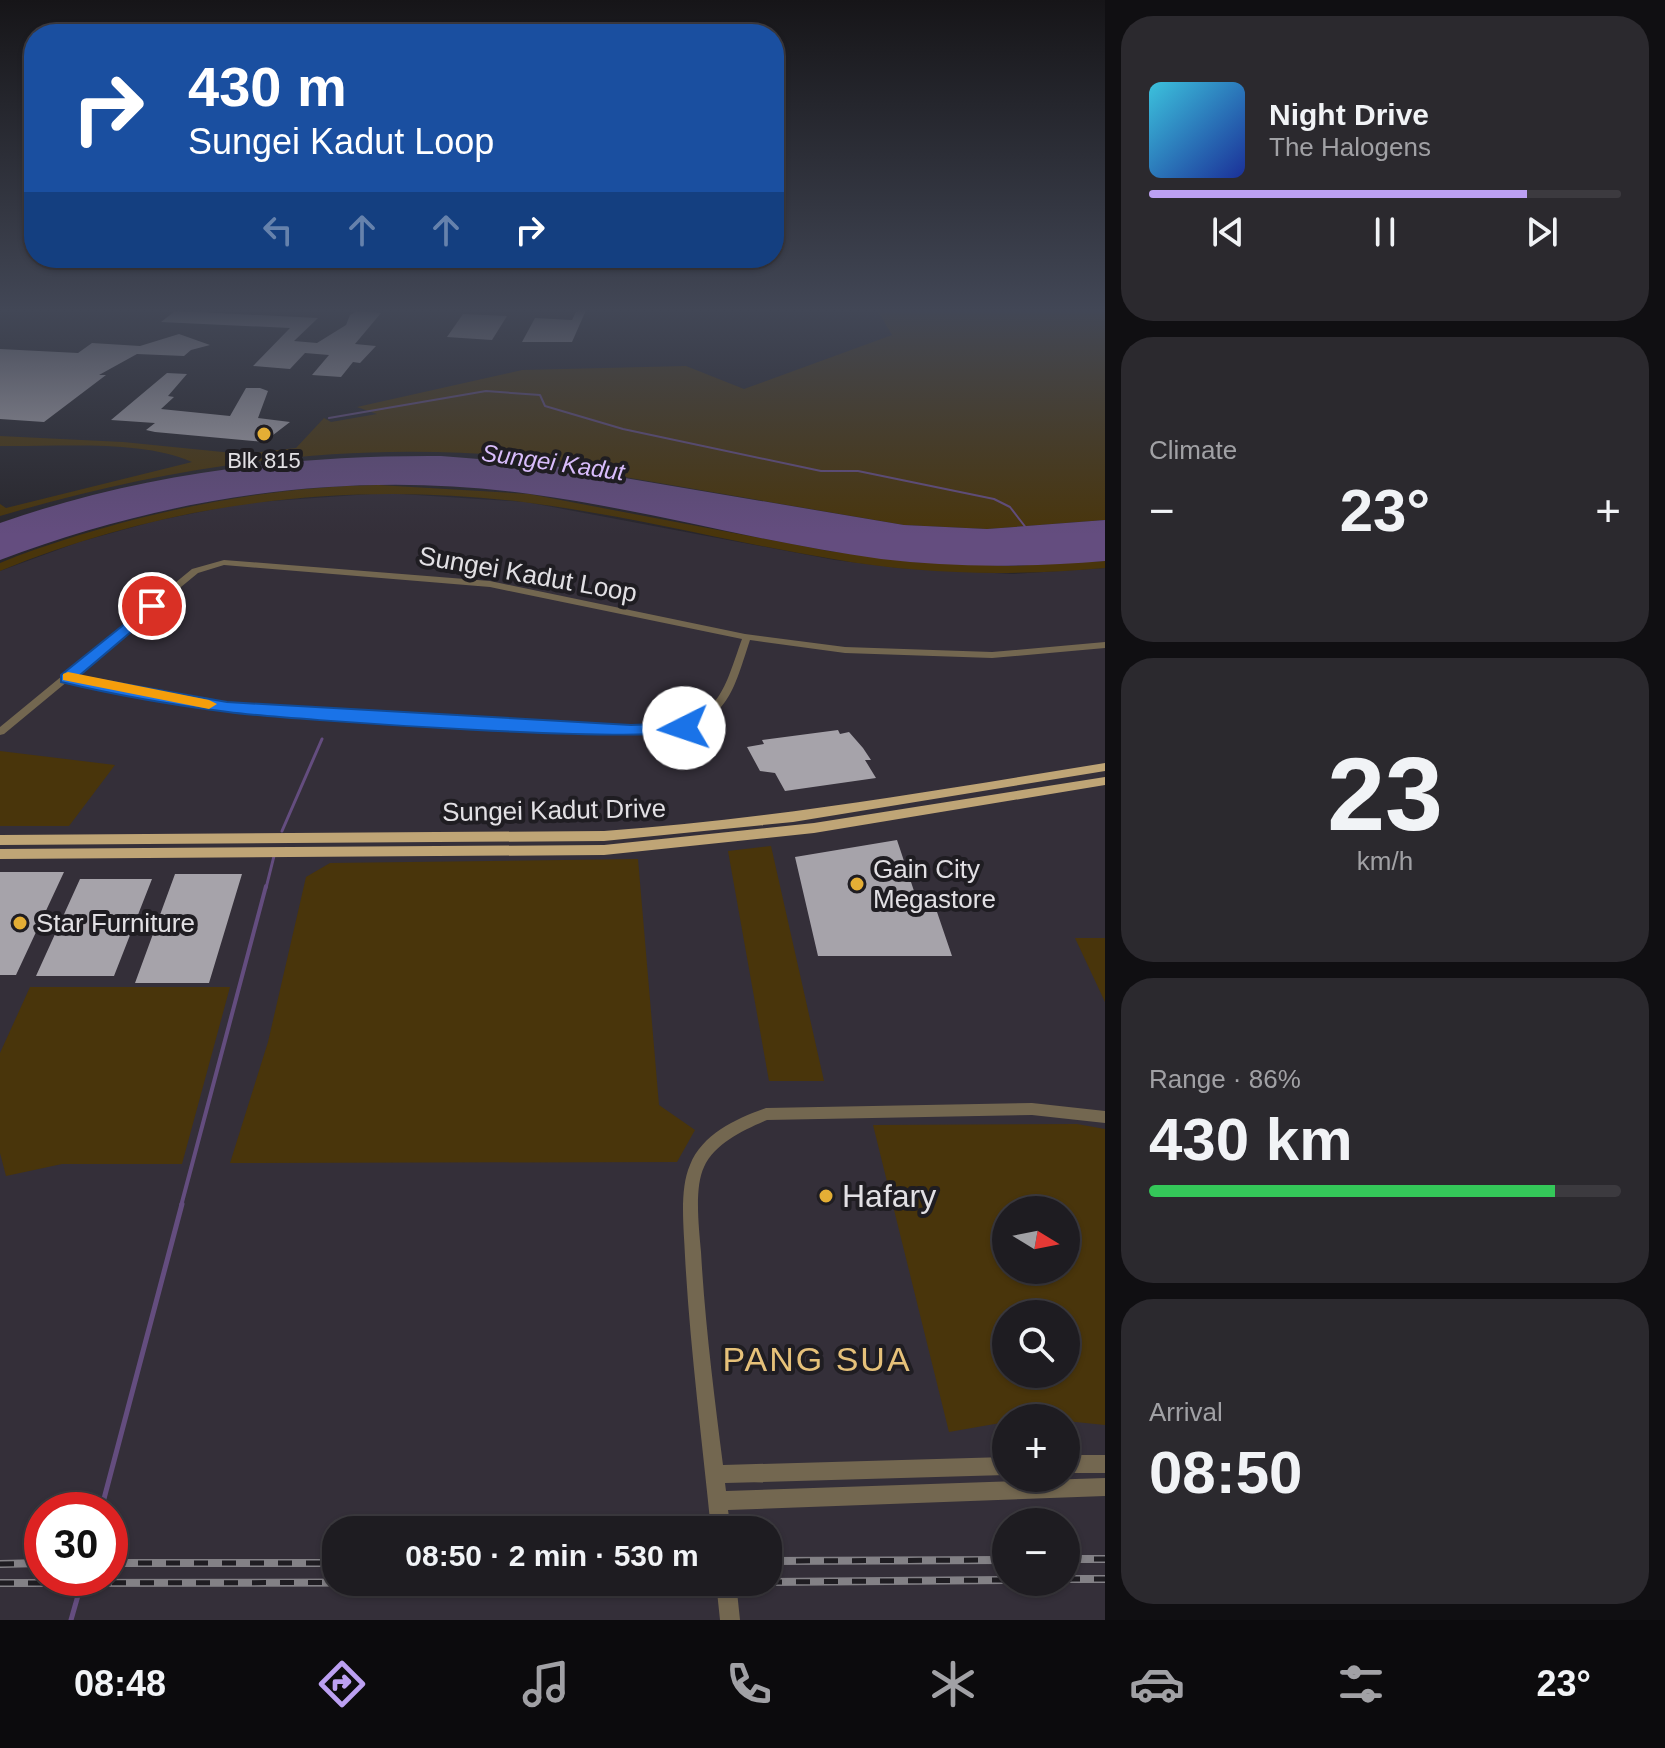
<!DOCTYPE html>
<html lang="en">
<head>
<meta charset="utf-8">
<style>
	body { margin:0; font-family:Helvetica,sans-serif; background:#2b292e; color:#f1f3f6; height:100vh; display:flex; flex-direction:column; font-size:30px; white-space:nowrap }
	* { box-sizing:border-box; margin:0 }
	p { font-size:26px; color:#a1a1a5 }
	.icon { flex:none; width:44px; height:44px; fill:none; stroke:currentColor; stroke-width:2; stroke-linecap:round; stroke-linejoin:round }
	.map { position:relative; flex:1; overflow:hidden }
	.sheet { display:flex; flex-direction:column; gap:16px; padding:16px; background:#100f12; width:560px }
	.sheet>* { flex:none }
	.banner { position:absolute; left:24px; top:24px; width:760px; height:244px; border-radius:32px; box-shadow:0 2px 6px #0004,0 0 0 2px #3c3a3f; background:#1a4fa0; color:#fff; overflow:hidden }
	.needle { width:52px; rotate:100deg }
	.buttons { position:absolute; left:992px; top:1196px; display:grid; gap:16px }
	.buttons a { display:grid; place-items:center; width:88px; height:88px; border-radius:50%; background:#1e1c21; box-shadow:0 2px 6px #0004,0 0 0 2px #3c3a3f; font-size:40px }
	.speed { position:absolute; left:24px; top:1492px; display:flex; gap:16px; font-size:40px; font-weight:700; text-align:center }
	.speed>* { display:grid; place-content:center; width:104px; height:104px; border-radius:50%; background:#1e1c21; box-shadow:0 2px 6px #0004,0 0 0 2px #3c3a3f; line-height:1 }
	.speed .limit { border:12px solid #d22; background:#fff; color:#111 }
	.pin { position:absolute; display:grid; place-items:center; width:68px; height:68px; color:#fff; margin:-34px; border:4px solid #fff; border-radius:50%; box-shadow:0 2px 8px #0007 }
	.me { position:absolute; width:88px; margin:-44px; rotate:266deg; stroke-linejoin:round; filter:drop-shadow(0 0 6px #0008) }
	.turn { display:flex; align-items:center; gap:28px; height:168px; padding:0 32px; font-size:36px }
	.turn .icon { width:104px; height:104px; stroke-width:2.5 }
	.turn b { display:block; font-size:56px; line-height:68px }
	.lanes { display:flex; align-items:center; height:76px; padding:0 32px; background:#0003; justify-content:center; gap:40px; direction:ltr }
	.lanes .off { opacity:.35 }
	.big { font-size:60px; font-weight:800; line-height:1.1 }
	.sheet .widget { flex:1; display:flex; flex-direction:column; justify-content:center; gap:12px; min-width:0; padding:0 28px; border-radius:32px; background:#2b292e }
	.sheet .dial { align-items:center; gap:0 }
	.dial b { font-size:104px; line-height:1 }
	.song { display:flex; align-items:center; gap:24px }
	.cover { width:96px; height:96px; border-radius:12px; background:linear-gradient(135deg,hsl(190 70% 55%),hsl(230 70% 35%)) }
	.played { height:8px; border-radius:4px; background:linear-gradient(90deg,#bca0f2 80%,#3c3a3f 80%) }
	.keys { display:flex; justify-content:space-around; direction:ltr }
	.heat { display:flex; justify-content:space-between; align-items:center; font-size:44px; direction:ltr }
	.charge { height:12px; border-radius:6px; background:linear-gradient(90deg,#34c759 86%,#3c3a3f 0) }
	.trip { position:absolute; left:322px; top:1516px; width:460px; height:80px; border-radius:32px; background:#1e1c21; box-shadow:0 2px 6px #0004,0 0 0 2px #3c3a3f; font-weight:800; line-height:80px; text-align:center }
	.menu { display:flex; height:128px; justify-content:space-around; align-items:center; background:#0c0b0d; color:#a1a1a5 }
	.menu .icon { width:56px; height:56px }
	.menu .current { color:#bca0f2 }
	.menu b { font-size:36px; color:#f1f3f6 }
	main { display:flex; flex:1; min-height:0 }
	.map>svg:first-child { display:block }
</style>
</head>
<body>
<main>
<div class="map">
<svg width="1105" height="1620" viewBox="0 0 1105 1620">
	<rect width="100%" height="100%" fill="#28262c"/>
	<path fill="#342f39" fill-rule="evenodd" d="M385 493 526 502 835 560 900 568 1013 574 1105 568V1620H0V571L79 542 155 521 244 503ZM1006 1210H1066V1270H1006ZM1006 1314H1066V1374H1006ZM1006 1418H1066V1478H1006ZM42 1510H110V1578H42ZM1006 1522H1066V1582H1006ZM336 1530H768V1582H336Z"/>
	<path fill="#49350b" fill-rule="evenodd" d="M876 308H1105V520L987 529 904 525 601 473 604 468C399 433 199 457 0 516V504L6 508 192 462C141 439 56 447 0 446V436L123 442 243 454 296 448 324 418 331 422 377 414 357 407 522 370 686 366 744 389 892 335Z
		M378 485 529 494 829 551 912 562 1010 566 1105 561V568C1014 576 923 575 833 559 730 542 627 515 523 502 346 480 165 503 0 571V563L17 556C132 514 258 487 378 485Z
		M0 751 115 765 69 826H0Z
		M771 846 824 1081H769L728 851Z
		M638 859 659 1105 695 1130 677 1162 230 1163 268 1042 306 877 330 863Z
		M1075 938H1105V1002Z
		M30 987H230L182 1164H62L6 1176 0 1153V1053Z
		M1077 1124 1105 1129V1425L1066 1421V1418H1006V1422L949 1432 873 1125ZM1006 1210H1066V1270H1006ZM1006 1314H1066V1374H1006Z"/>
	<path fill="#644d7f" d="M441 456 542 464 904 525 987 529 1105 520V561C1030 567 956 568 881 559 763 543 648 510 530 494 350 469 169 496 0 560V523C142 473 291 455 441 456Z"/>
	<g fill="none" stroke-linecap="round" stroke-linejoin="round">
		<path stroke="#644d7f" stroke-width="2" d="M329 418 486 391 540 395 545 406 623 429 821 471H858L994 499 1010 507 1027 529"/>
		<path stroke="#644d7f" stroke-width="3" d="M282 831 322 739
			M266 888 274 856"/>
		<path stroke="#644d7f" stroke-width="4" d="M181 1206 266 886"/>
		<path stroke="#644d7f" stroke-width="5" d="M101 1510 182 1204
			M71 1620 83 1578"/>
	</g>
	<path fill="#a6a3aa" d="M578 308H587L572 342H522L535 318 572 320Z
		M175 311 318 318 294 341 317 343 346 325 350 315 357 311 381 313 355 344 376 346 360 363 353 362 341 377 312 375 329 355 305 353 290 369 253 366 290 328 161 322Z
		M463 314 507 316 492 340 447 337Z
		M179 334 210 345 191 350 184 356 137 354 99 375H106L44 422 0 419V349L78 353 92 343 140 346Z
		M167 373 187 374 168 396 174 397 161 409 230 416 246 388H260L268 391 258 418 290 422 264 442 155 432 146 430 155 423 111 420Z
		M838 730 840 734 849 732 863 748 871 760H865L876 778 785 791 775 773 760 771 747 747 764 744 762 740Z
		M897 840 921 912H937L952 956H818L795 857Z
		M0 872H64L16 975H0Z
		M175 874H242L209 983H135Z
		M80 879H152L114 976H36Z"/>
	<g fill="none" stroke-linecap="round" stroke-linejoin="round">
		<path fill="#736750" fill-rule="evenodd" d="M224 560 490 581 745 634 845 647 992 652 1105 642V648L992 658 845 653 750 640C731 698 728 720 664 734L249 712 68 681 4 734 0 735V727L192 569ZM224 565 490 587 742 639C724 689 721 716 664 728L249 706 73 676 198 573Z
			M1032 1103 1105 1111V1123L1032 1115 767 1120C744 1130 715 1143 704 1167 694 1188 699 1228 701 1252 705 1323 714 1394 723 1465L1006 1457V1475L725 1483 726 1491 1105 1478V1496L728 1510 731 1530H711C702 1439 690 1348 685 1256 684 1229 679 1190 690 1165 702 1134 737 1118 766 1108Z
			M1066 1455H1105V1473H1066Z
			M716 1582H736L740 1620H720Z"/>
		<path fill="#bfa576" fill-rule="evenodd" d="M1105 763V771L793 822 604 841 0 845V835L604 831C773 819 938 790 1105 763Z
			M1105 777V785L814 833 604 855 0 859V849L604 845 814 823Z"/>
		<defs>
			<path id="rail" d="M1066 1559H1105
				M768 1561 1006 1560
				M110 1563H336
				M0 1564 42 1563
				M1066 1579H1105
				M768 1582 1006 1580
				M0 1583 692 1582"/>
		</defs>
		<use href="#rail" stroke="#838186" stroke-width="8"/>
		<use href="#rail" stroke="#1f1d22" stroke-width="5" stroke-dasharray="14" stroke-linecap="butt"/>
	</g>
	<linearGradient id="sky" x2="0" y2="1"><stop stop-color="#161518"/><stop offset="0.58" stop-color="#424756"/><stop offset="1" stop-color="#424756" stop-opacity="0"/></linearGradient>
	<rect width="1105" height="535" fill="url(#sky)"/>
	<path fill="#1a73e8" stroke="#114b97" stroke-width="2" d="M152 602 158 603V609L79 676 227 702 631 725 684 723 693 728C673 747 280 719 228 712 173 705 115 695 61 682V675Z"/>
	<path fill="#f59e0b" d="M68 672 209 700 217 704 209 709 63 680V674Z"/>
	<g fill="#e4ae35" stroke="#1f1d22" stroke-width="3">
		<circle cx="264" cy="434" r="8"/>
		<circle cx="857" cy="884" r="8"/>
		<circle cx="20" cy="923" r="8"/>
		<circle cx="826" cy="1196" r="8"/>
	</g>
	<g text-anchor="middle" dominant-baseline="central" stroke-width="8" stroke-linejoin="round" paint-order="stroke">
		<g font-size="22" fill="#e2e0e4" stroke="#1f1d22">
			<text x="264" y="460">Blk 815</text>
		</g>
		<g font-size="24" font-style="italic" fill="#d9bdfc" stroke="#1f1d22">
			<text transform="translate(553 462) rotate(8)">Sungei Kadut</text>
		</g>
		<g font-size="26" fill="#e2e0e4" stroke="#1f1d22">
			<text transform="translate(528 574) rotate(10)">Sungei Kadut Loop</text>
			<text transform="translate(554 810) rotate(-1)">Sungei Kadut Drive</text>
		</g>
		<g font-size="26" fill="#e2e0e4" stroke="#1f1d22" text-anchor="start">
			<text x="873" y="869">Gain City<tspan x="873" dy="30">Megastore</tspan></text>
			<text x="36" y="923">Star Furniture</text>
		</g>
		<g font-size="32" fill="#e2e0e4" stroke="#1f1d22" text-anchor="start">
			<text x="842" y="1196">Hafary</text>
		</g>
		<g font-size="34" letter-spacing="2" fill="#e6c179" stroke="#1f1d22">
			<text x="817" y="1359">PANG SUA</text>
		</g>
	</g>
</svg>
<div class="buttons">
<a><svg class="needle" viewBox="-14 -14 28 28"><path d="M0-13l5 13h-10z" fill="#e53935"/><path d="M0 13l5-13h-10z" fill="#a1a1a5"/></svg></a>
<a><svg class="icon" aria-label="search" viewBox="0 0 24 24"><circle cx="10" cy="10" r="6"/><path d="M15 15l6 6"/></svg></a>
<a>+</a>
<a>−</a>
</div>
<div class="speed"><div class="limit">30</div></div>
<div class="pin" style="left:152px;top:606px;background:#d93025"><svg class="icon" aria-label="arrive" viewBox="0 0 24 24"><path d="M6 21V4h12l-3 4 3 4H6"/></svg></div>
<svg class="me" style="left:684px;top:728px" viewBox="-20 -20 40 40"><circle r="19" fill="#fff"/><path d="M0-13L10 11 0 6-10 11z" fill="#1a73e8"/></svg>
<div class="trip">08:50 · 2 min · 530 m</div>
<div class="banner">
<div class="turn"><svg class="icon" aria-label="right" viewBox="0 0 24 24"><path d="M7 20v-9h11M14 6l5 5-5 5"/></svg><div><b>430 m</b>Sungei Kadut Loop</div></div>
<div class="lanes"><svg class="icon off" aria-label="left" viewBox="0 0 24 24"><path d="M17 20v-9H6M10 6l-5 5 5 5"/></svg><svg class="icon off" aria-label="ahead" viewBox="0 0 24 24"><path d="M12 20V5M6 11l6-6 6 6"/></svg><svg class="icon off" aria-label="ahead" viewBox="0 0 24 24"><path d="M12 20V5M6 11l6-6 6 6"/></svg><svg class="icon" aria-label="right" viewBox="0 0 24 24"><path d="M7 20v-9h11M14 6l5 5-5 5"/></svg></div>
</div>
</div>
<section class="sheet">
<div class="widget">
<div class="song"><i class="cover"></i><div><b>Night Drive</b><p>The Halogens</p></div></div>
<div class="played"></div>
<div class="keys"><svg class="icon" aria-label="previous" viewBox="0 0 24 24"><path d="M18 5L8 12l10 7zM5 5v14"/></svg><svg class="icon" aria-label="pause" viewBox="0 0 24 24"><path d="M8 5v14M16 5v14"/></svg><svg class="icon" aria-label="next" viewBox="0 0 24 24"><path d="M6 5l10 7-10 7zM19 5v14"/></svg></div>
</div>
<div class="widget"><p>Climate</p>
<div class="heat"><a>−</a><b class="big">23°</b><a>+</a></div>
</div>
<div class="widget dial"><b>23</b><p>km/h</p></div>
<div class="widget"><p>Range · 86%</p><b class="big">430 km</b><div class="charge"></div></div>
<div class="widget"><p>Arrival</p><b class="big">08:50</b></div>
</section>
</main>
<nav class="menu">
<b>08:48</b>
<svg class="icon current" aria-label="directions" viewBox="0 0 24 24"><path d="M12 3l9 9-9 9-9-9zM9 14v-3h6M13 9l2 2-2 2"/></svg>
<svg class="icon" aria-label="music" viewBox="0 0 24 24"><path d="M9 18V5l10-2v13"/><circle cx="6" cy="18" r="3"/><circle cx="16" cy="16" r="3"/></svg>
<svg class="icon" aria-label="phone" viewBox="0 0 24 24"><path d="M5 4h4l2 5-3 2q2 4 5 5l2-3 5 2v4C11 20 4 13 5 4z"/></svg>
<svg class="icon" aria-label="climate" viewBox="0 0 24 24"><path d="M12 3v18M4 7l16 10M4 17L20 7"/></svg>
<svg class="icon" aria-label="car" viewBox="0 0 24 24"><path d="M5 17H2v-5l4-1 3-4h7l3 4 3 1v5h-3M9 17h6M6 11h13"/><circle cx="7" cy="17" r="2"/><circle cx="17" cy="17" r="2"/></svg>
<svg class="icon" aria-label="filters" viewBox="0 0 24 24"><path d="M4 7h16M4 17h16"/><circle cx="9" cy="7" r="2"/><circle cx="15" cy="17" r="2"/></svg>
<b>23°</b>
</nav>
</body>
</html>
